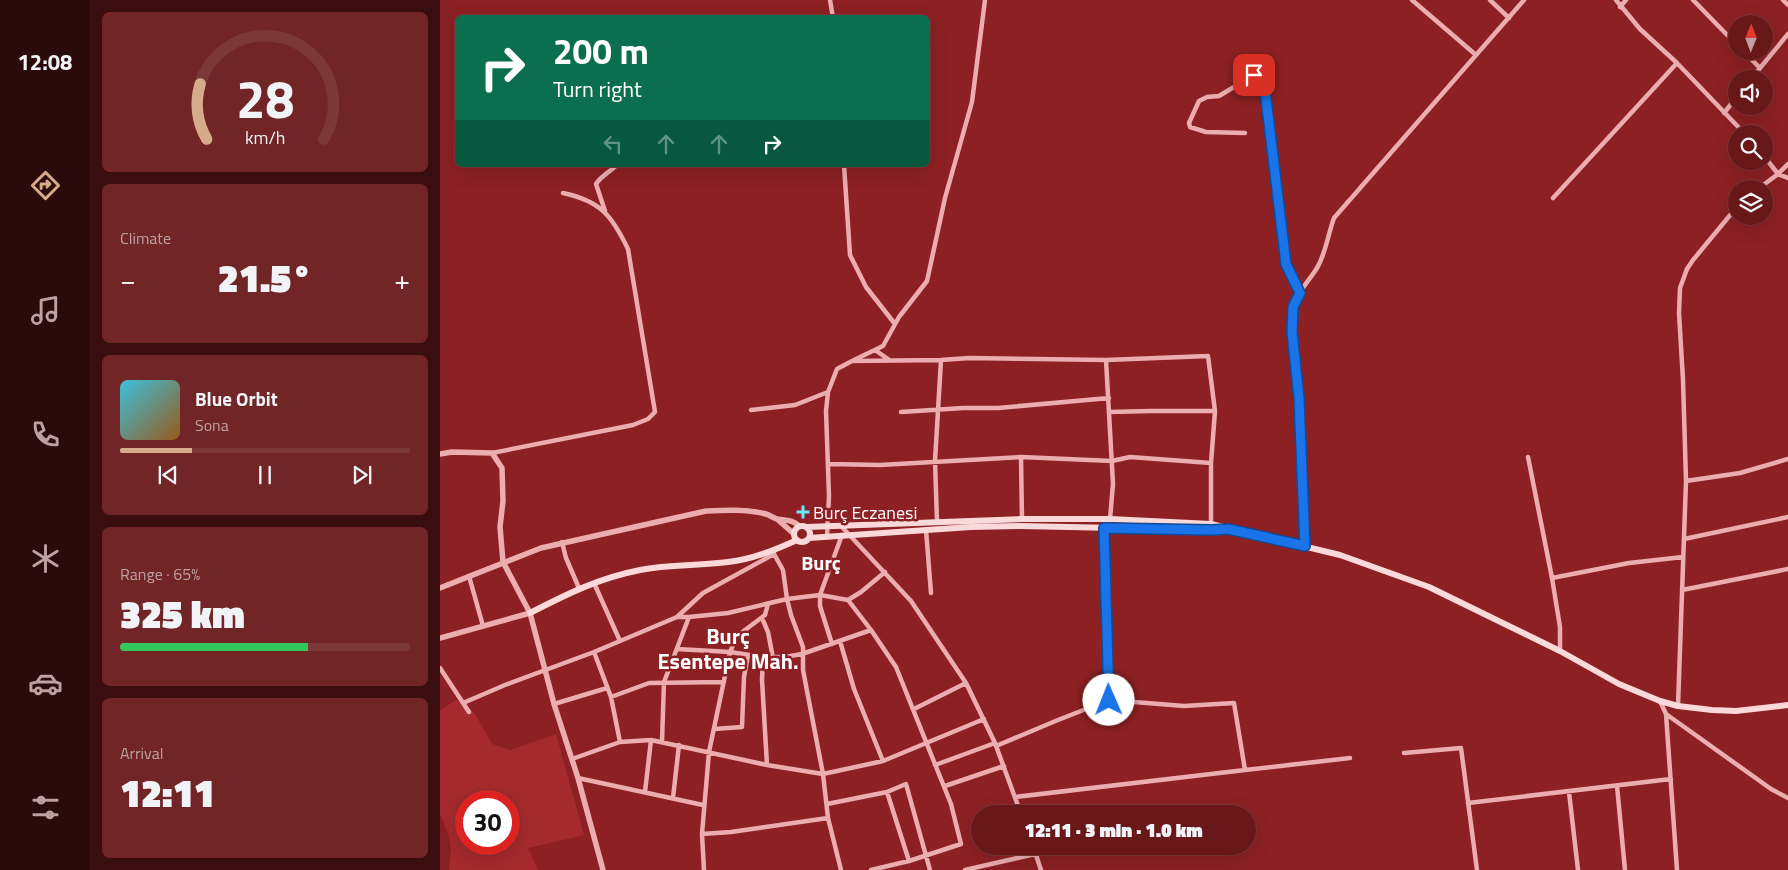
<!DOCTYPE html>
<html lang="en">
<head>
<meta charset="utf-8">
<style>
	body { margin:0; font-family:"Titillium Web",sans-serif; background:#712527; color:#f1f3f6; height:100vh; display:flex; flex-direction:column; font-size:19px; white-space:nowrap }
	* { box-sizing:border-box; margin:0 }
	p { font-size:16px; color:#bda0a2 }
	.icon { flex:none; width:28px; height:28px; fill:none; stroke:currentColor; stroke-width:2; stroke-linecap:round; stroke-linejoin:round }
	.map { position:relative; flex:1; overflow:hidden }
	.sheet { display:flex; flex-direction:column; gap:12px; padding:12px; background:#3a0d0e; width:350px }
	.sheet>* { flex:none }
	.hud { position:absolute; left:15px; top:15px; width:475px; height:152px; border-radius:8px; box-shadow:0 5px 20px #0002,0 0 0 1px #7c3739; background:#0b6e4f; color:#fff; overflow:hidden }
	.needle { width:32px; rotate:1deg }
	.controls { position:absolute; left:1288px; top:15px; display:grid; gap:10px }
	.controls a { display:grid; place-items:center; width:45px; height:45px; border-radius:50%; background:#69181a; box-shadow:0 5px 20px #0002,0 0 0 1px #7c3739; font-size:25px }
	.speed { position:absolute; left:15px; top:790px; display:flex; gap:10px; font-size:25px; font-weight:700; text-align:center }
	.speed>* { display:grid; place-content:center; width:65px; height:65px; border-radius:50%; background:#69181a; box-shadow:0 5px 20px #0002,0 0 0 1px #7c3739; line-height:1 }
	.speed .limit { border:8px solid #d22; background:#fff; color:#111 }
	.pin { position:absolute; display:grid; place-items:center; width:42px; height:42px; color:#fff; margin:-21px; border-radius:10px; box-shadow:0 2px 8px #0006 }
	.me { position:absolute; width:55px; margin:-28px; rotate:359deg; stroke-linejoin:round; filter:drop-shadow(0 0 4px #0008) }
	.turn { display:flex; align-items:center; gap:18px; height:105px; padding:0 15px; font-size:22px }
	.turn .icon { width:65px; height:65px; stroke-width:2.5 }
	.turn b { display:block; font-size:35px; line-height:42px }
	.lanes { display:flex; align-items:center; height:48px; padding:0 15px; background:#0003; justify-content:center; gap:25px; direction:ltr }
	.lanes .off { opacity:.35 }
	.big { font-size:38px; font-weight:800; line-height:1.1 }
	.sheet .card { flex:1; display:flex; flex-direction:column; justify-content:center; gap:8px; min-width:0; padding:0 18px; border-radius:8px; background:#712527 }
	.sheet .dial { align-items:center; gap:0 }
	.dial svg { height:130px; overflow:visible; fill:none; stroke:#7c3739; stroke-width:7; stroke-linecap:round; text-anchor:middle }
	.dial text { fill:#f1f3f6; stroke:none }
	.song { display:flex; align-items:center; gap:15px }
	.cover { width:60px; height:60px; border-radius:8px; background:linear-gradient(135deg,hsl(190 70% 55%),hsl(30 70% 35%)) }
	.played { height:5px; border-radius:2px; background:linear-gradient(90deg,#d6ab8b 25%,#7c3739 25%) }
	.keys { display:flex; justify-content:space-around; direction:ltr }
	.heat { display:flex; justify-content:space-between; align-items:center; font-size:28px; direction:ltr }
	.charge { height:8px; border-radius:4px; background:linear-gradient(90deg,#34c759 65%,#7c3739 0) }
	.trip { position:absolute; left:531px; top:805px; width:285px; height:50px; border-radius:25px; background:#69181a; box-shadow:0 5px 20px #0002,0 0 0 1px #7c3739; font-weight:800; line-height:50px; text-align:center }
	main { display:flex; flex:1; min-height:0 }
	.dock { display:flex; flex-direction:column; width:90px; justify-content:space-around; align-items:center; background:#2a0a0a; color:#bda0a2 }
	.dock .icon { width:35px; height:35px }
	.dock .active { color:#d6ab8b }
	.dock b { font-size:22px; color:#f1f3f6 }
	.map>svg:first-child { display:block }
</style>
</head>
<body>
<main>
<nav class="dock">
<b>12:08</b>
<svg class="icon active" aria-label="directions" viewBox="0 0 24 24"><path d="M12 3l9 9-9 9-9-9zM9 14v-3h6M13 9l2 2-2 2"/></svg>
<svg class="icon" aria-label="music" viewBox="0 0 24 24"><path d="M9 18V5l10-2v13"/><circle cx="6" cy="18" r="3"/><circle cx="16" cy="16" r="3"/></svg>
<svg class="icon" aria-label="phone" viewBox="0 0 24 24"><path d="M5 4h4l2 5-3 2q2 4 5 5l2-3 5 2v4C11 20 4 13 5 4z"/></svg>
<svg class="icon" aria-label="climate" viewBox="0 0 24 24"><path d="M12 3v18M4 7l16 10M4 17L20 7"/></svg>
<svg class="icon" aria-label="car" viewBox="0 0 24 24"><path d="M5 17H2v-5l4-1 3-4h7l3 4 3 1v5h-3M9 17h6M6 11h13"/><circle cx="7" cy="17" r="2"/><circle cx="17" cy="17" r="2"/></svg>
<svg class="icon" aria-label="filters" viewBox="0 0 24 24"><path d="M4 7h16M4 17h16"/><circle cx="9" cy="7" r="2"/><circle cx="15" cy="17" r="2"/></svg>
</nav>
<section class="sheet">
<div class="card dial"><svg viewBox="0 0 100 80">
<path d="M14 69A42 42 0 1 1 86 69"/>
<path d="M14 69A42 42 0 0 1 10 35" stroke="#d6ab8b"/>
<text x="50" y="56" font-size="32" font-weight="700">28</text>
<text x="50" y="72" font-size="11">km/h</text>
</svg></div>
<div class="card"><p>Climate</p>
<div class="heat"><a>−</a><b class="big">21.5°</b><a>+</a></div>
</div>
<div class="card">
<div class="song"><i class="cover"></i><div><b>Blue Orbit</b><p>Sona</p></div></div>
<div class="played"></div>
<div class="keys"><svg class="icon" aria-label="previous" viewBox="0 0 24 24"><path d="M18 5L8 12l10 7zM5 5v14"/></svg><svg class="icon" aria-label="pause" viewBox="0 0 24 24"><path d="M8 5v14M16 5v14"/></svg><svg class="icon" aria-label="next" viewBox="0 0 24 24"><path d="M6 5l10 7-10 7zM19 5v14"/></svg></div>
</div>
<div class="card"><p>Range · 65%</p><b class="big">325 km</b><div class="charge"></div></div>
<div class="card"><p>Arrival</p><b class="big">12:11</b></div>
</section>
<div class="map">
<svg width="1348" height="870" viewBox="0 0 1348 870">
	<rect width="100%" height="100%" fill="#8c2022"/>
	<path fill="#a52a2d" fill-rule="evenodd" d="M16 700 34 712 52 744 70 750 116 734 144 835 88 848 98 870H9L11 849 8 833 0 814V710ZM26 801H69V844H26Z"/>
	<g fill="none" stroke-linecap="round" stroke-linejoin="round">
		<path stroke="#ecadaf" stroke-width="4.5" d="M390 0 393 18
			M972 0 1036 55
			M1050 0 1069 18
			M1176 0 1200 29 1237 63 1305 134
			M1253 0 1296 44
			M1343 0 1348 5
			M1180 7 1186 0
			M1303 51 1320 68
			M1311 79 1348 34
			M1284 113 1296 98
			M805 133 766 132 750 127 749 123 759 101 767 97 779 96 814 75 821 76 824 82 846 264 860 293
			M1324 156 1338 174 1348 164
			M404 165 410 255 426 287 455 324
			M1318 189 1338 174 1348 178
			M1113 198 1237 63
			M165 211 156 184C162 175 170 172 177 165
			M435 350 448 359
			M414 360 443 346 459 317 487 281 505 198 532 102 545 0
			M666 360 673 484 670 519
			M311 410 355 405 388 392
			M461 412 523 408H558L669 398
			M52 453 193 425 208 419 215 412 188 249C172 216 161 201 123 193
			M581 457 582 519
			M1088 457 1112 578 1120 627V651
			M389 464 440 465 581 457 672 461 690 457 771 463
			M1246 481 1300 473 1348 459
			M497 521 495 461 501 360
			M771 524V463L775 411
			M401 526 471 601 526 683 555 743 581 814
			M664 528 669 700 744 706 794 703 805 770 910 758
			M486 530 491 593
			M387 537 389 496 386 411 388 392 397 369 412 361 501 360 529 358 666 360 768 356 775 411H711L669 412
			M1244 539 1348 517
			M122 542 126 558 139 588
			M865 546C863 496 863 446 859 397 857 375 847 325 853 306 858 291 869 281 877 268 886 253 888 234 894 218L1084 0
			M334 550V554L343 570 347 599 351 615 363 647V670L383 774 388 818 401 870
			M29 576 43 626
			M1112 578 1189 563 1243 557
			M154 583 180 641
			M1242 590 1348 569
			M408 600 431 630 456 667 511 804 521 844 469 861 431 870
			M237 617 263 593 334 554
			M322 618 328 632 333 658
			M400 641 414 689 443 761
			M392 644 380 606V595L402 535
			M237 649 290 652 323 657H345L362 654 431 630
			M154 652 171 697 180 742
			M323 657 322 680 327 765
			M0 668 29 712
			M171 697 209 683 284 682
			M1220 701 1226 714 1331 789 1348 798
			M23 703 65 685 154 652 237 617H249L288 613 347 599 380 595 408 600 421 592 445 572
			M114 704 167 688
			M1238 706 1246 481 1243 380 1239 313 1240 288 1247 269 1253 260 1296 208
			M474 709 526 683
			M1226 714 1237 870
			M274 729 302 727 304 677 308 655
			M222 742 224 682 249 617
			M556 746 618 720 669 700
			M964 753 1021 748 1037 870
			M132 759 180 742 211 740 327 765 383 774 443 761 544 719
			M495 765 555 743
			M138 778 263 805
			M505 786 564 766
			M1177 786 1185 870
			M205 792 211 740
			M447 792 469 861
			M1129 792 1138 870
			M575 797 805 770
			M233 798 239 745
			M1028 803 1231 779
			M387 804 447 792 466 784 490 870
			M262 834 291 832 388 818
			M593 846 601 870
			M264 870 262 834 269 752 290 652 297 636 325 615 328 604
			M525 870 595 854"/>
		<path stroke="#ecadaf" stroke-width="5.5" d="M0 454 12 452 52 453 62 468 63 501 60 527 63 562 90 613 114 704 138 778 163 870
			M337 519 354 534
			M0 588 101 548 266 511C286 510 306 509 326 514 330 515 333 518 337 519 346 521 352 519 359 526
			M0 638 90 613"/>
		<path stroke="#f9d9da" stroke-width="6" d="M354 534a8 8 0 1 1 16 0a8 8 0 1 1-16 0Z
			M367 527 582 519H670L771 524 900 555 989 587 1120 651 1179 684 1220 701 1238 706 1272 710 1296 711 1348 705
			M369 538 531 527 580 526 772 530 784 529
			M90 613C127 594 159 578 200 570 229 564 259 566 288 562 313 559 335 550 357 540"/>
	</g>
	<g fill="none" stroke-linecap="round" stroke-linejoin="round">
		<defs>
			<path id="route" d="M669 700 664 528 772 530 788 529 865 546 859 398 852 332 853 307 860 293 846 264 824 82 821 76 814 75"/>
		</defs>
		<use href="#route" stroke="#114b97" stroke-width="12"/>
		<use href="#route" stroke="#1a73e8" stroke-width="9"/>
	</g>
	<path fill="#6ee7f9" stroke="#8c2022" stroke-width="2" d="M360.5 504.5h5v5h5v5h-5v5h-5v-5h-5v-5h5z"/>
	<g text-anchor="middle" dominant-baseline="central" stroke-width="5" stroke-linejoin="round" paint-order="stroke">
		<g font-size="18" fill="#fff" stroke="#8c2022" text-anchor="start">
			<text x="373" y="512">Burç Eczanesi</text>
		</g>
		<g font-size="20" font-weight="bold" fill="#fff" stroke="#8c2022">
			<text x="381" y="562">Burç</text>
		</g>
		<g font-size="22" font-weight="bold" fill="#fff" stroke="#8c2022">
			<text x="288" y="636">Burç<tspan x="288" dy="25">Esentepe Mah.</tspan></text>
		</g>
	</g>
</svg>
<div class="controls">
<a><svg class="needle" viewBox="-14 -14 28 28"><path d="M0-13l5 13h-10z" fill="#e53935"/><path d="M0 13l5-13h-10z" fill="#bda0a2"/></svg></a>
<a><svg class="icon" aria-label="sound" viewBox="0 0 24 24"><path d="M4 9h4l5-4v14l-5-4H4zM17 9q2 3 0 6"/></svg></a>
<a><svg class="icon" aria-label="search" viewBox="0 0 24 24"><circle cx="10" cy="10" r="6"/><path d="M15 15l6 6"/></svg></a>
<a><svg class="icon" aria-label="layers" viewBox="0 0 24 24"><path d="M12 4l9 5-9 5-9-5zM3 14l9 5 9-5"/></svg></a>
</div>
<div class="speed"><div class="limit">30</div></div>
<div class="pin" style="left:814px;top:75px;background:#d93025"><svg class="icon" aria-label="arrive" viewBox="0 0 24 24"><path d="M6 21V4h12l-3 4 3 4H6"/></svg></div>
<svg class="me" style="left:669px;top:700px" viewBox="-20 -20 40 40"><circle r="19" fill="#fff"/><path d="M0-13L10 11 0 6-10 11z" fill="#1a73e8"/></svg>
<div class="trip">12:11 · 3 min · 1.0 km</div>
<div class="hud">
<div class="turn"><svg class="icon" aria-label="right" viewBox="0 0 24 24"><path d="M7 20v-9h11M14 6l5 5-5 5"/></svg><div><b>200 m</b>Turn right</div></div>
<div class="lanes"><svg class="icon off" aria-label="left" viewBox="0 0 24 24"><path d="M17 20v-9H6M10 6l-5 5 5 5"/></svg><svg class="icon off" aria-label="ahead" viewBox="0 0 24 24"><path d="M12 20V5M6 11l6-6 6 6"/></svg><svg class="icon off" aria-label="ahead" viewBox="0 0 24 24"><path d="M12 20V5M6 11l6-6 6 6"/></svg><svg class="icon" aria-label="right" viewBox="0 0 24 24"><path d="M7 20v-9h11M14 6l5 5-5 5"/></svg></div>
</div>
</div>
</main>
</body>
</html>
